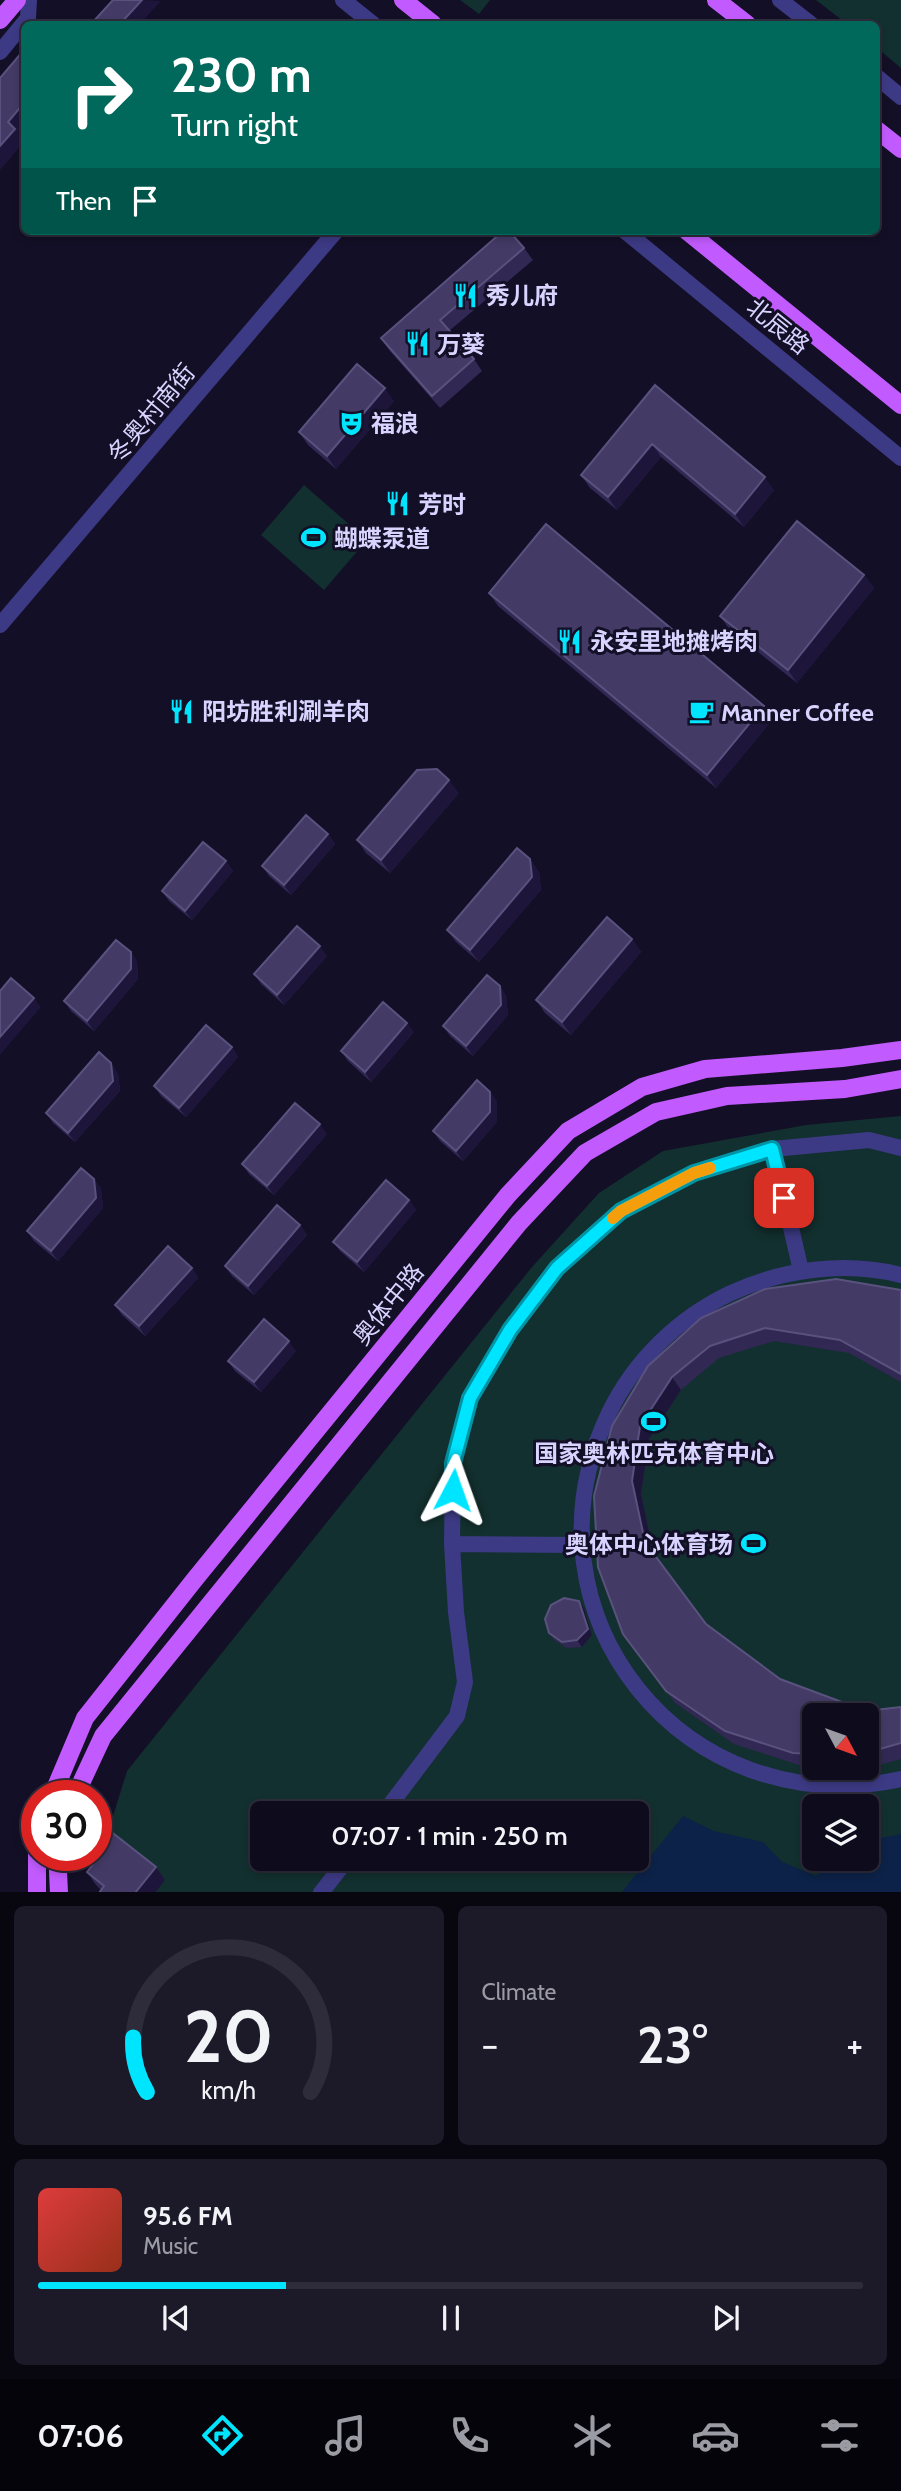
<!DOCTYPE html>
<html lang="en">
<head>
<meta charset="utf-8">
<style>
	body { margin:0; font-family:Cabin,"Noto Sans SC",sans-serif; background:#1c1929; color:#f1f3f6; height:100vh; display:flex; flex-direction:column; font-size:26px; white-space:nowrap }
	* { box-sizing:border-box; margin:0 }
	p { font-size:23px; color:#9b9ba3 }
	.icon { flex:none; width:38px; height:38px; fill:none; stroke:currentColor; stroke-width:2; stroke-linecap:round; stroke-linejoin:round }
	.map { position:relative; height:1892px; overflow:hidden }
	.panel { display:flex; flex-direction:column; gap:14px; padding:14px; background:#08060f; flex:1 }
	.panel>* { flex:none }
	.banner { position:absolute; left:21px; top:21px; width:859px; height:214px; border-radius:10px; box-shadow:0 4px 10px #0003,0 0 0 2px #2e2b3b; background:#00695c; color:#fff; overflow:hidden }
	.needle { width:46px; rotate:131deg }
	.controls { position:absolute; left:802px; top:1703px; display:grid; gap:14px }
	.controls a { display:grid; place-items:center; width:77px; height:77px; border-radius:10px; background:#0e0b1c; box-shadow:0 4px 10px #0003,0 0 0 2px #2e2b3b; font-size:35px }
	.speed { position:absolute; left:21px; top:1780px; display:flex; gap:14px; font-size:35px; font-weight:700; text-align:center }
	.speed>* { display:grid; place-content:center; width:91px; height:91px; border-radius:50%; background:#0e0b1c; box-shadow:0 4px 10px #0003,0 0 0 2px #2e2b3b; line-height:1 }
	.speed .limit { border:10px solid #d22; background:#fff; color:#111 }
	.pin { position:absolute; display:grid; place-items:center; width:60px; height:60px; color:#fff; margin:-30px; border-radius:14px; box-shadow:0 4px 10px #0006 }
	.me { position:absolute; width:77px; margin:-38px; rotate:4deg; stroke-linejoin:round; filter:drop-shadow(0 0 5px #0008) }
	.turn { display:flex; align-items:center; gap:24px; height:147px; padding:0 35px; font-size:32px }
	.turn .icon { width:91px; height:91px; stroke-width:2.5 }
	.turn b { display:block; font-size:49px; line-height:60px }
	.then { display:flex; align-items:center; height:66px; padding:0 35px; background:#0003; gap:14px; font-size:26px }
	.big { font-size:52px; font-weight:600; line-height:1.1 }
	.panel .tile { flex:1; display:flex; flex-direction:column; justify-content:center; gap:10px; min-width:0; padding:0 24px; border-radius:10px; background:#1c1929 }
	.panel .dial { align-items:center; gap:0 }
	.dial svg { height:182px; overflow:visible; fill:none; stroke:#2e2b3b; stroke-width:7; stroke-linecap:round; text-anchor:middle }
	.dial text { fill:#f1f3f6; stroke:none }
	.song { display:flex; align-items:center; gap:21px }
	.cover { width:84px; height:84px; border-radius:10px; background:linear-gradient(135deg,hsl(0 70% 55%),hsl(10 70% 35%)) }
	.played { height:7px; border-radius:4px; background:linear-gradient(90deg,#00e5ff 30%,#2e2b3b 30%) }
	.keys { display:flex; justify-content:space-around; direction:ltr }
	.heat { display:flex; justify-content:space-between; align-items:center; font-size:38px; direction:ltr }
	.panel .tiles { flex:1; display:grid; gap:14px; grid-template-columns:1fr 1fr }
	.tile:last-child { grid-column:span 2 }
	.trip { position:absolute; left:250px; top:1801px; width:399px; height:70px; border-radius:10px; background:#0e0b1c; box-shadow:0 4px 10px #0003,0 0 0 2px #2e2b3b; font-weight:600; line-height:70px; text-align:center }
	.tabs { display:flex; height:112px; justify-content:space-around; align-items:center; background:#06040b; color:#9b9ba3 }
	.tabs .icon { width:49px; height:49px }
	.tabs .on { color:#00e5ff }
	.tabs b { font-size:32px; color:#f1f3f6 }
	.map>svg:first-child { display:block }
</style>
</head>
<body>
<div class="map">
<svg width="901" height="1893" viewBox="0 0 901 1893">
	<rect width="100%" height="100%" fill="#130f26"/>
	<path fill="#12302f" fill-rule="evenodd" d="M460 0H490L479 14Z
		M816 0H901V68L877 48V24H847Z
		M304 485 367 540 324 590 261 535Z
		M901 1116V1892L100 1893 106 1839 127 1771 532 1267 599 1193 663 1151 806 1125ZM814 1715H866V1768H814ZM814 1806H866V1858H814ZM262 1813H637V1858H262Z"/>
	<path fill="#0c2248" d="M683 1816 714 1831 763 1842 782 1862 816 1876 841 1859 866 1858V1841L901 1834V1892H622Z"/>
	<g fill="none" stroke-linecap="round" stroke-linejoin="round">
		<path stroke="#3d3a85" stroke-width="16" d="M343 0 373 24
			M780 0 811 24
			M0 52 28 18 29 0
			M877 77 901 97
			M625 231 901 458
			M0 625 336 231
			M773 1149 801 1271
			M901 1275C845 1261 783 1269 731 1293 678 1318 634 1361 609 1413 513 1614 685 1826 901 1779
			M452 1544 582 1545
			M384 1813 457 1716 465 1682 456 1612 452 1544 453 1463 470 1398 510 1330 557 1268 621 1211 694 1173 773 1149 869 1140 901 1148
			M321 1893 348 1858"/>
		<path stroke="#c25bff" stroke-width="18" d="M403 0 433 24
			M716 0 747 24
			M0 20 17 0
			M877 130 901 149
			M687 231 901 405
			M52 1796 85 1718 195 1579 508 1195 568 1131 642 1087 705 1069 842 1058 901 1050
			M75 1796 103 1736 519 1223 585 1153 656 1112 727 1096 845 1089 901 1079
			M37 1893V1855
			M59 1893 58 1871 61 1855"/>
	</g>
	<path fill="#312854" d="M524 248 533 260 449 331 474 359 482 371 440 408 389 350 381 338Z
		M655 385 774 490 744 527 661 457 617 510 590 488 581 475Z
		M394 401 336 469 308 445 299 432Z
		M864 575 874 588 797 683 729 629 720 616Z
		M489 593 764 706 773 719 716 788 498 606Z
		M459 793 390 873 366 853 357 840Z
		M328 834 335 844 291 895 269 876 262 866Z
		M530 859 539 872 541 890 479 962 456 942 447 930Z
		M226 861 233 871 192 920 169 901 162 891Z
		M632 939 641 952 571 1035 545 1013 536 1000Z
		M131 952 137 962 138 979 94 1031 71 1011 64 1001Z
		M327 956 284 1005 261 984 254 974Z
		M500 986 506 996 508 1015 473 1056 450 1036 443 1026Z
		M414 1032 371 1082 348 1061 341 1051Z
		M232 1047 238 1057 186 1117 161 1096 154 1086Z
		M118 1073 120 1091 75 1142 53 1123 46 1113Z
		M490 1092 497 1102V1122L463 1161 440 1141 433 1131Z
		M327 1134 274 1195 249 1174 242 1164Z
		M94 1179 101 1189 103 1208 58 1261 34 1241 27 1231Z
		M409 1200 416 1210 364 1272 340 1251 333 1242Z
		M300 1225 307 1235 254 1295 232 1276 225 1266Z
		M192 1268 198 1278 145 1336 122 1315 115 1305Z
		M765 1289 901 1290V1382L849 1353 774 1341 719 1358 681 1390 649 1439 641 1494 654 1554 706 1624 780 1679 866 1711 901 1707V1759L873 1767H866V1715H814V1766H802L734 1744 675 1703 623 1634 612 1426Z
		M296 1351 261 1392 235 1371 228 1361Z
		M584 1608 592 1635 582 1647 567 1648 554 1640 549 1633Z
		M96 1845 156 1867 165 1880 155 1893H99L101 1890 96 1885 87 1872 101 1855 96 1849Z"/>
	<path fill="#1d163a" d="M142 0 161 1 140 24H120Z
		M24 103V126L18 133 24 142 0 170V146L8 122Z
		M385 388 394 401 336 469 327 456Z
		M652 444 661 457 617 510 608 497Z
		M765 477 774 490 744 527 735 514Z
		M864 575 874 588 797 683 788 670Z
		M764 706 773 719 716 788 707 775Z
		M449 780 459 793 390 873 381 860Z
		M328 834 335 844 291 895 284 885Z
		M530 859 539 872 541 890 479 962 470 950Z
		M226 861 233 871 192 920 185 911Z
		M632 939 641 952 571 1035 562 1022Z
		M320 946 327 956 284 1005 277 995Z
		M131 952 137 962 138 979 94 1031 87 1021Z
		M500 986 506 996 508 1015 473 1056 466 1046Z
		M34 998 41 1007 0 1055V1037Z
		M407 1023 414 1032 371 1082 365 1072Z
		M232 1047 238 1057 186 1117 179 1108Z
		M111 1063 118 1073 120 1091 75 1142 68 1133Z
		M490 1092 497 1102V1122L463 1161 456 1151Z
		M320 1124 327 1134 274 1195 267 1186Z
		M94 1179 101 1189 103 1208 58 1261 51 1251Z
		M409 1200 416 1210 364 1272 357 1262Z
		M300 1225 307 1235 254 1295 248 1286Z
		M192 1268 198 1278 145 1336 139 1326Z
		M289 1341 296 1351 261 1392 254 1382Z
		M672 1377 681 1390 649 1439 641 1494 654 1555 645 1542 632 1481 640 1426Z
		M579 1601 584 1608 592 1635 582 1647 577 1640Z
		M156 1867 165 1880 155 1893H135Z"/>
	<path fill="#433a66" stroke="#5a527e" stroke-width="2" d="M113 0H142L120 24H91Z
		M23 51 24 52V103L8 122 15 129 0 146V78Z
		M503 231H509L524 248 440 320 474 359 432 396 381 338Z
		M357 364 385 388 327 456 299 432Z
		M655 385 765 477 735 514 652 444 608 497 581 475Z
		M797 521 864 575 788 670 720 616Z
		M546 524 764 706 707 775 489 593Z
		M437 769 449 780 381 860 357 840 417 770Z
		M306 815 328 834 284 885 262 866Z
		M203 842 226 861 185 911 162 891Z
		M517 848 530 859 532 877 470 950 447 930Z
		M607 917 632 939 562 1022 536 1000Z
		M297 926 320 946 277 995 254 974Z
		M116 940 131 952V969L87 1021 64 1001Z
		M487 975 500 986 501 1005 466 1046 443 1026Z
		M11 978 34 998 0 1037V991Z
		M383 1002 407 1023 365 1072 341 1051Z
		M206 1025 232 1047 179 1108 154 1086Z
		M99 1052 111 1063 113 1081 68 1133 46 1113Z
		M477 1080 490 1092V1112L456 1151 433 1131Z
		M295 1103 320 1124 267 1186 242 1164Z
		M81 1168 94 1179 96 1198 51 1251 27 1231Z
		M386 1180 409 1200 357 1262 333 1242Z
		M277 1205 300 1225 248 1286 225 1266Z
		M168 1246 192 1268 139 1326 115 1305Z
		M836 1279 901 1290V1374L840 1340 765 1328 710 1346 672 1377 640 1426 632 1481 645 1542 706 1624 780 1679 866 1711 901 1707V1743L866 1753V1715H814V1754L793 1753 725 1731 666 1691 623 1634 598 1567 594 1496 612 1426 648 1366 701 1318 765 1289Z
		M264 1319 289 1341 254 1382 228 1361Z
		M564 1598 579 1601 588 1629 577 1640 562 1642 549 1633 545 1619 551 1605Z
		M109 1830 156 1867 135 1893H99L104 1886 87 1872 102 1853 96 1848V1845Z"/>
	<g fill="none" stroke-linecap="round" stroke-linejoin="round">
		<defs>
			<path id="route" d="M453 1490V1463L470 1398 510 1330 557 1268 621 1211 694 1173 772 1149 784 1198"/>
		</defs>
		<use href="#route" stroke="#0095a6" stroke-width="18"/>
		<use href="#route" stroke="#00e5ff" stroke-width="12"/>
		<path stroke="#f59e0b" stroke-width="12" d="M613 1218 621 1211 694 1173 710 1168"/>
	</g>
	<defs>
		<symbol id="restaurant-bare" viewBox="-9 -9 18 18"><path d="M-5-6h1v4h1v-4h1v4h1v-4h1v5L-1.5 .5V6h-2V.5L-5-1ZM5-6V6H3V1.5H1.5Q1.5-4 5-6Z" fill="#00e5ff" stroke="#130f26" stroke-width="2.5" paint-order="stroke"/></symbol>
		<symbol id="theatre-bare" viewBox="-9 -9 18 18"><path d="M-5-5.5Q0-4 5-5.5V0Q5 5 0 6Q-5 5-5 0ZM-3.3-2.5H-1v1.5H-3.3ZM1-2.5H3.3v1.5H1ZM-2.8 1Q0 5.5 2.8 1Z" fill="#00e5ff" stroke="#130f26" stroke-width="2.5" paint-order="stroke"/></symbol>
		<symbol id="stadium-bare" viewBox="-9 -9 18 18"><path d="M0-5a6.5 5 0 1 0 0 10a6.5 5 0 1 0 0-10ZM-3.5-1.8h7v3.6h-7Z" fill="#00e5ff" stroke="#130f26" stroke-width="2.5" paint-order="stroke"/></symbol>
		<symbol id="cafe-bare" viewBox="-9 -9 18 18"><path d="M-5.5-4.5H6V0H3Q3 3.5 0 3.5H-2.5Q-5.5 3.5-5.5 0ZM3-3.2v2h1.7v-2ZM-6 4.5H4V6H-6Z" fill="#00e5ff" stroke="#130f26" stroke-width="2.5" paint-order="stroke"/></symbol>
	</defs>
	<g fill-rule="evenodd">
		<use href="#restaurant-bare" x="448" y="278" width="35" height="35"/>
		<use href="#restaurant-bare" x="400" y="326" width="35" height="35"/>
		<use href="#theatre-bare" x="334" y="406" width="35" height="35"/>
		<use href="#restaurant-bare" x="380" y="486" width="35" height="35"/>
		<use href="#stadium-bare" x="296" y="520" width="35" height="35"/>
		<use href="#restaurant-bare" x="552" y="624" width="35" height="35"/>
		<use href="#restaurant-bare" x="164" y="694" width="35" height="35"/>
		<use href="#cafe-bare" x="684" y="694" width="35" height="35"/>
		<use href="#stadium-bare" x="636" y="1404" width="35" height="35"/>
		<use href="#stadium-bare" x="736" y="1526" width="35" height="35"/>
	</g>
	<g text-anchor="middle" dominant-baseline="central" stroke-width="6" stroke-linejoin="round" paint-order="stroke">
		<g font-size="24" font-weight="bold" fill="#d9d4ff" stroke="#130f26" text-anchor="start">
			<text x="486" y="295">秀儿府</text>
			<text x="437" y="344">万葵</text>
			<text x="371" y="423">福浪</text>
			<text x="418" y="504">芳时</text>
			<text x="334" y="538">蝴蝶泵道</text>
			<text x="590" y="641">永安里地摊烤肉</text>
			<text x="202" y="711">阳坊胜利涮羊肉</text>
			<text x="721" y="712">Manner Coffee</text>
			<text x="654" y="1453" text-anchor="middle">国家奥林匹克体育中心</text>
			<text x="733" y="1544" text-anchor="end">奥体中心体育场</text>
		</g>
		<g font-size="24" fill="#d9d4ff" stroke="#130f26">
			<text transform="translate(778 326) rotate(39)">北辰路</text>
			<text transform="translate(151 413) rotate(-50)">冬奥村南街</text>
			<text transform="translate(388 1304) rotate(-51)">奥体中路</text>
		</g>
	</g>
</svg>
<div class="controls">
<a><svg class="needle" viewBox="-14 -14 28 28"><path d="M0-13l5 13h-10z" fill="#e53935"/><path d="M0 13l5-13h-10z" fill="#9b9ba3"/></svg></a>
<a><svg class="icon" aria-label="layers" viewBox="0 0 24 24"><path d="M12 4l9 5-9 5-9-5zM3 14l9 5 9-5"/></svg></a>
</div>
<div class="speed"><div class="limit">30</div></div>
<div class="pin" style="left:784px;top:1198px;background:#d93025"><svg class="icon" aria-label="arrive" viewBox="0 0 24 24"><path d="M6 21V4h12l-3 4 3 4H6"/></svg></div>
<svg class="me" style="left:453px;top:1490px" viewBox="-20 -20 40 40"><path d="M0-17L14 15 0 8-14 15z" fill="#00e5ff" stroke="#fff" stroke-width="4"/></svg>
<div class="trip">07:07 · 1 min · 250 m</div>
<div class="banner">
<div class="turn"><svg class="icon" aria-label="right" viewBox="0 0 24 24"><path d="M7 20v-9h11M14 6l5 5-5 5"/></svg><div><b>230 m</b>Turn right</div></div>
<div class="then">Then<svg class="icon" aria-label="arrive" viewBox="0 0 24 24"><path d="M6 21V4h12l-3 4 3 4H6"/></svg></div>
</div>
</div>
<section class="panel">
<div class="tiles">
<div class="tile dial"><svg viewBox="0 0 100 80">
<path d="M14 69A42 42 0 1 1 86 69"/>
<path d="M14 69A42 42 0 0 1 8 45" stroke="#00e5ff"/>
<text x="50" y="56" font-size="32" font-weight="700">20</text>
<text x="50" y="72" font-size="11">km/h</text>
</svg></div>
<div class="tile"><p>Climate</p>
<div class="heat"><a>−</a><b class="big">23°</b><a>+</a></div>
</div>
<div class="tile">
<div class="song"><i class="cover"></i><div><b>95.6 FM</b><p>Music</p></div></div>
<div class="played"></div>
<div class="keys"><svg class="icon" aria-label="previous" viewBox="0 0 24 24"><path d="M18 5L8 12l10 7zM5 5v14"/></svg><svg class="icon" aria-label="pause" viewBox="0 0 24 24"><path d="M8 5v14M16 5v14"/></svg><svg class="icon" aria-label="next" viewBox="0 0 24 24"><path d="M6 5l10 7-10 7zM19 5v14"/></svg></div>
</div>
</div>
</section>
<nav class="tabs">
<b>07:06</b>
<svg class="icon on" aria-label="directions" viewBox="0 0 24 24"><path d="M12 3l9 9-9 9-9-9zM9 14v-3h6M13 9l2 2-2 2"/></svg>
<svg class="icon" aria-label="music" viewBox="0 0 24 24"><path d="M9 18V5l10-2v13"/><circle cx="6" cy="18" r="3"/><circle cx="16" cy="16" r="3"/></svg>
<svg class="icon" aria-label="phone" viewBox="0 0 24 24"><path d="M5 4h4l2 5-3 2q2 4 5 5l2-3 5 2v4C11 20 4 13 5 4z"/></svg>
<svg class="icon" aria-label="climate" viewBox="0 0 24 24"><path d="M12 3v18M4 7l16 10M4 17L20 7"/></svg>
<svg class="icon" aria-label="car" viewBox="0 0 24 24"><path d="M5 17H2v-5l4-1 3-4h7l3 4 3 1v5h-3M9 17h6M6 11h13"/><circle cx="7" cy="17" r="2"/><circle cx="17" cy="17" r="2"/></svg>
<svg class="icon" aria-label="filters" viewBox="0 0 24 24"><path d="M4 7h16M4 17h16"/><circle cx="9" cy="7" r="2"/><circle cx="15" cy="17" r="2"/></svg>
</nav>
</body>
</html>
